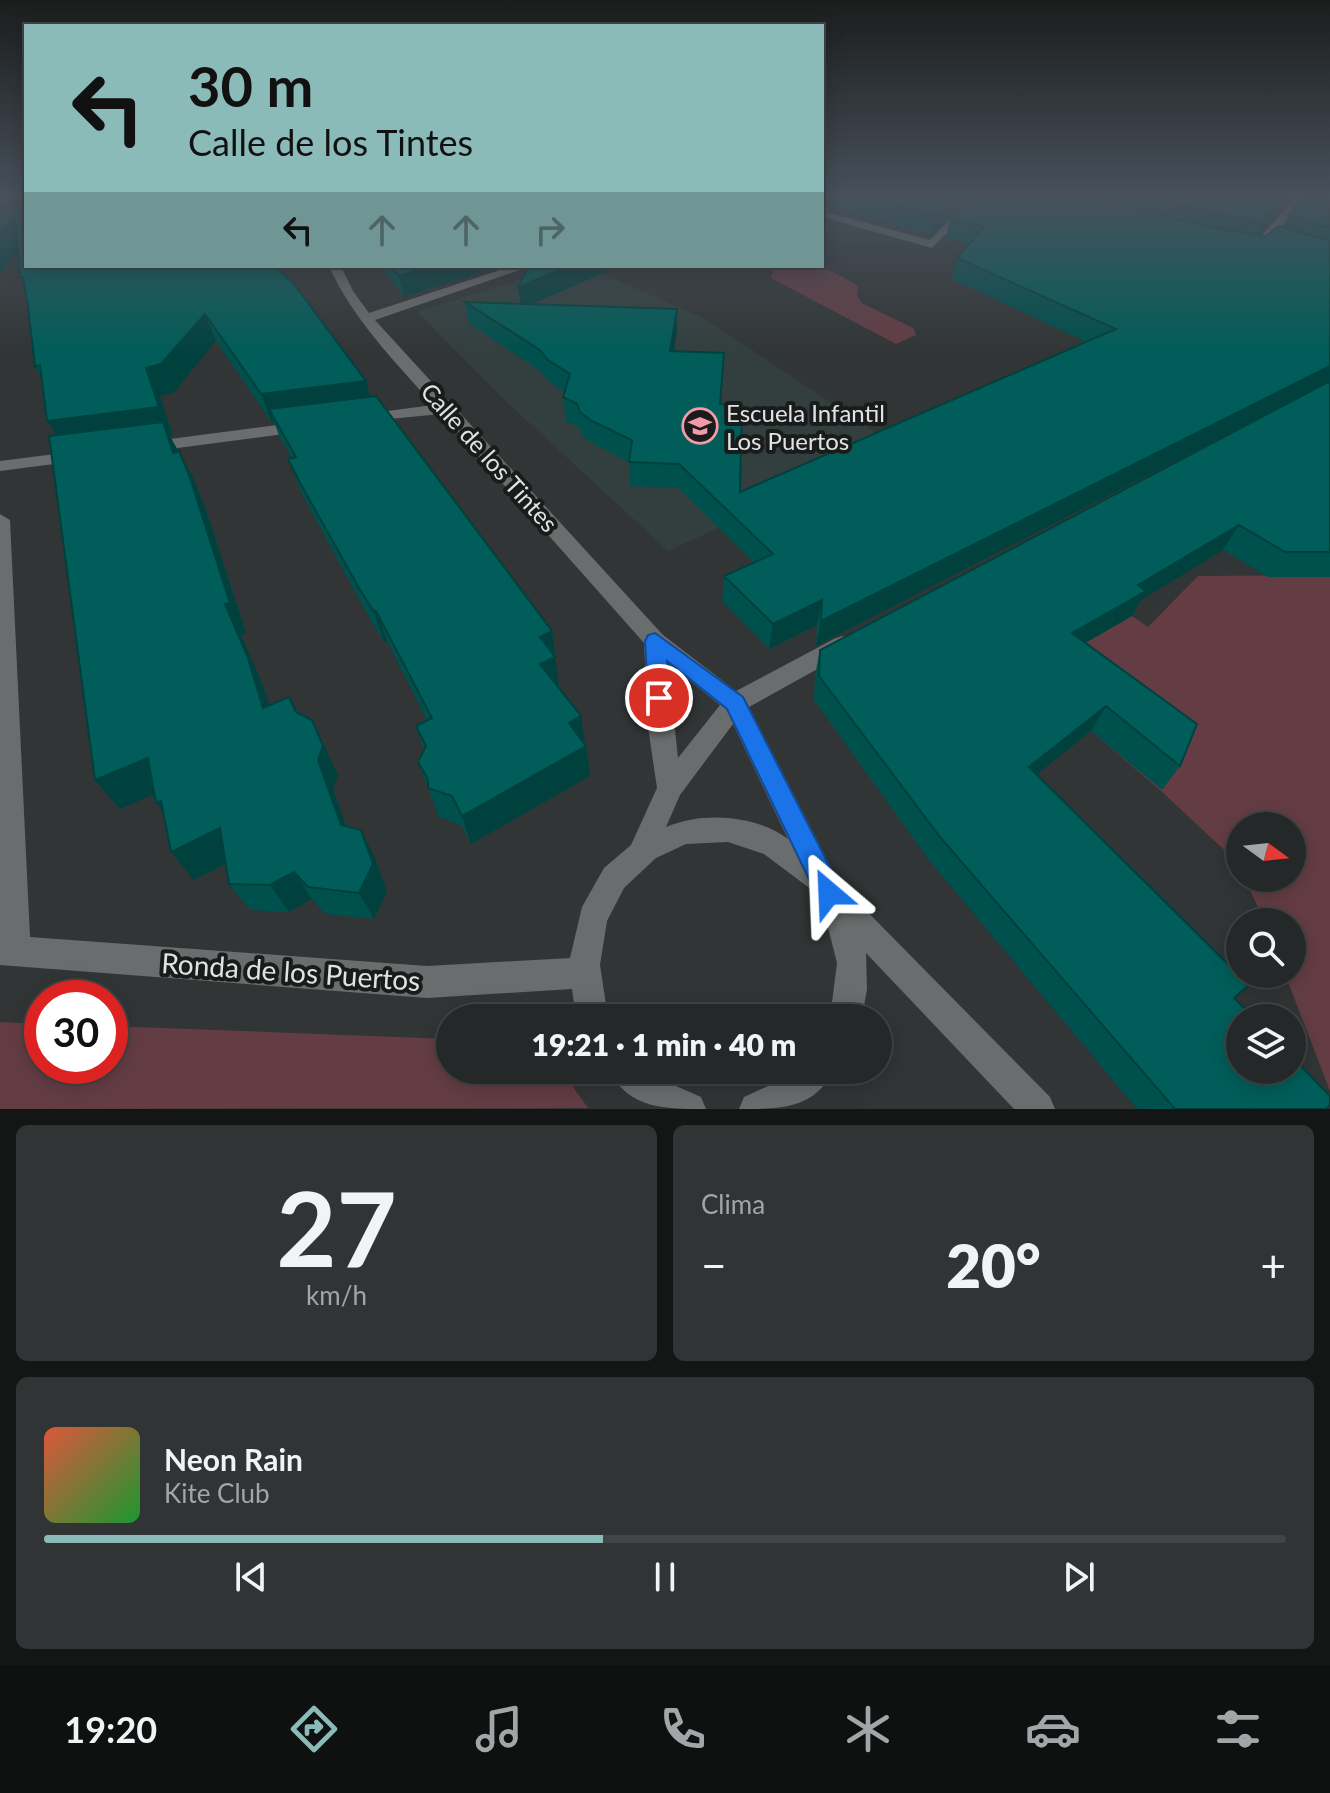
<!DOCTYPE html>
<html lang="es">
<head>
<meta charset="utf-8">
<style>
	body { margin:0; font-family:Lato,sans-serif; background:#313434; color:#f1f3f6; height:100vh; display:flex; flex-direction:column; font-size:30px; white-space:nowrap }
	* { box-sizing:border-box; margin:0 }
	p { font-size:26px; color:#a3a6a8 }
	.icon { flex:none; width:44px; height:44px; fill:none; stroke:currentColor; stroke-width:2; stroke-linecap:round; stroke-linejoin:round }
	.map { position:relative; height:1109px; overflow:hidden }
	.panel { display:flex; flex-direction:column; gap:16px; padding:16px; background:#141616; flex:1 }
	.panel>* { flex:none }
	.guide { position:absolute; left:24px; top:24px; width:800px; height:244px; border-radius:0px; box-shadow:0 4px 20px #0003,0 0 0 2px #424445; background:#8bbbb9; color:#111; overflow:hidden }
	.needle { width:52px; rotate:105deg }
	.buttons { position:absolute; left:1226px; top:812px; display:grid; gap:16px }
	.buttons a { display:grid; place-items:center; width:80px; height:80px; border-radius:50%; background:#252828; box-shadow:0 4px 20px #0003,0 0 0 2px #424445; font-size:40px }
	.speed { position:absolute; left:24px; top:980px; display:flex; gap:16px; font-size:40px; font-weight:700; text-align:center }
	.speed>* { display:grid; place-content:center; width:104px; height:104px; border-radius:50%; background:#252828; box-shadow:0 4px 20px #0003,0 0 0 2px #424445; line-height:1 }
	.speed .limit { border:12px solid #d22; background:#fff; color:#111 }
	.pin { position:absolute; display:grid; place-items:center; width:68px; height:68px; color:#fff; margin:-34px; border:4px solid #fff; border-radius:50%; box-shadow:0 2px 8px #0007 }
	.me { position:absolute; width:88px; margin:-44px; rotate:334deg; stroke-linejoin:round; filter:drop-shadow(0 0 6px #0008) }
	.turn { display:flex; align-items:center; gap:28px; height:168px; padding:0 32px; font-size:36px }
	.turn .icon { width:104px; height:104px; stroke-width:2.5 }
	.turn b { display:block; font-size:56px; line-height:68px }
	.lanes { display:flex; align-items:center; height:76px; padding:0 32px; background:#0003; justify-content:center; gap:40px; direction:ltr }
	.lanes .off { opacity:.35 }
	.big { font-size:60px; font-weight:800; line-height:1.1 }
	.panel .widget { flex:1; display:flex; flex-direction:column; justify-content:center; gap:12px; min-width:0; padding:0 28px; border-radius:12px; background:#313434 }
	.panel .dial { align-items:center; gap:0 }
	.dial b { font-size:104px; line-height:1 }
	.song { display:flex; align-items:center; gap:24px }
	.cover { width:96px; height:96px; border-radius:12px; background:linear-gradient(135deg,hsl(10 70% 55%),hsl(130 70% 35%)) }
	.played { height:8px; border-radius:4px; background:linear-gradient(90deg,#8bbbb9 45%,#424445 45%) }
	.keys { display:flex; justify-content:space-around; direction:ltr }
	.heat { display:flex; justify-content:space-between; align-items:center; font-size:44px; direction:ltr }
	.panel .tiles { flex:1; display:grid; gap:16px; grid-template-columns:1fr 1fr }
	.widget:last-child { grid-column:span 2 }
	.trip { position:absolute; left:436px; top:1004px; width:456px; height:80px; border-radius:40px; background:#252828; box-shadow:0 4px 20px #0003,0 0 0 2px #424445; font-weight:800; line-height:80px; text-align:center }
	.tabs { display:flex; height:128px; justify-content:space-around; align-items:center; background:#0f1010; color:#a3a6a8 }
	.tabs .icon { width:56px; height:56px }
	.tabs .current { color:#8bbbb9 }
	.tabs b { font-size:36px; color:#f1f3f6 }
	.map>svg:first-child { display:block }
</style>
</head>
<body>
<div class="map">
<svg width="1330" height="1109" viewBox="0 0 1330 1109">
	<rect width="100%" height="100%" fill="#313535"/>
	<path fill="#333f3e" d="M552 266H584L706 319 896 446 668 551 511 406 417 312 513 282Z"/>
	<path fill="#643d44" d="M791 266H821L854 283 858 286 857 296 862 303 913 328 916 335 896 344 771 278 773 271Z
		M1051 561 1148 627 1198 576 1330 575V1091L1285 974H1292V922H1265L1244 878H1292V826H1240V869L1237 862 1160 790 1090 730Z
		M0 1022 42 1024V1066H110V1026L450 1039V1070H561L588 1108 0 1109Z"/>
	<g fill="none" stroke-linecap="round" stroke-linejoin="round">
		<path fill="#6a6d6d" fill-rule="evenodd" d="M972 197H983L932 248 822 217V211L930 240Z
			M1296 197H1307L1261 251H1253V245Z
			M329 266H341L353 291 369 313 512 266H531L375 320 663 635 736 691 834 639 842 636 850 639 853 645 850 651 749 707 839 883 1050 1097 1055 1109H1014L866 953 867 989 862 1018H830L837 963 823 908 812 890 764 854 728 842 686 844 656 858 624 888 607 921 600 965 608 1018H576L572 989 427 998 0 965V514L10 520 30 937 427 966 570 958 582 907 604 868 631 845 657 788 648 727 644 643 441 414 359 422 357 419 365 414 433 405C395 361 353 320 329 266ZM668 663 720 705 678 758ZM733 724 788 839C756 815 703 811 666 827L680 795Z
			M301 422 309 427 307 431 147 452 138 447 147 442Z
			M79 451 85 452 88 456 85 460 0 471V461Z
			M609 1070H650L660 1079 701 1097 706 1109C665 1109 628 1109 609 1070Z
			M796 1070H834C814 1109 782 1109 739 1109L744 1097 792 1075Z"/>
	</g>
	<path fill="#00504d" d="M822 197H967L931 235 822 204Z
		M973 197H1292L1258 235 1266 236 1283 227 1288 216 1330 197V577H1268L1223 550 1141 600 1132 616 1085 643 1180 766 1162 790 1091 731 1036 774 1234 998 1326 1109H1137L929 860 814 700 815 675 820 650 1308 392 816 646 817 625 769 649 722 601 724 576 754 563 678 488 630 486 629 462 592 443 582 436 579 427 566 421 563 397 565 392 550 383 543 373 469 323 465 302 520 303 529 266H619L532 304 677 309V331L674 351 721 404 740 492 1086 342 952 279 957 258 969 244 946 238 950 219Z
		M0 214 275 266 366 381 370 397 552 631 559 687 585 744 590 776 471 844 461 825 439 817 418 762 424 750 416 726 427 720 387 641 384 642 370 619 311 511 300 489 288 459 292 458 280 438 274 422 272 423 216 341 174 392 160 396 173 436H170L194 480 204 504 246 633 241 635 264 688 269 705 289 697 297 713 312 720 338 775 333 789 346 827 375 858 387 892 374 919 325 914 312 899 289 912 250 910 229 884 226 864 194 880 164 813 156 803 154 794 120 809 95 780 56 435 42 377 35 367 28 306 25 285 20 277 18 251 0 274Z
		M380 266H502L404 297Z"/>
	<path fill="#00413e" d="M953 197H967L931 235 935 215Z
		M1284 197H1292L1252 242 1262 222Z
		M15 216 26 241 0 274V233Z
		M431 266H502L404 297 399 276Z
		M569 266H619L521 309 518 287Z
		M677 309V331L670 374V351Z
		M205 314 216 341 174 392 160 396 173 436H170L178 451 188 482 65 450 47 421Z
		M1330 366V381L816 646 821 621Z
		M366 381 374 410 269 409 274 422 272 423 261 394Z
		M179 451 194 480 204 504 246 633 241 635 264 688 280 738 263 708 225 604Z
		M1239 525 1223 550 1141 600 1132 616 1059 658 1072 633 1138 585Z
		M822 600 817 625 769 649 773 624Z
		M376 611 387 641 384 642 374 612Z
		M552 631 559 687 545 694 540 664V637Z
		M1106 706 1091 731 1016 791 1029 767Z
		M581 716 585 746 569 723Z
		M312 720 338 775 333 789 356 854 341 825 318 760Z
		M586 746 590 776 471 844 462 816Z
		M148 758 170 787 120 809 95 780Z
		M161 801 179 832 156 803Z
		M220 828 241 856 194 880 171 852Z
		M361 830 375 858 387 892 374 919 359 893Z
		M294 872 312 899 289 912 270 885Z"/>
	<path fill="#005d59" stroke="#00413e" stroke-width="2" d="M870 197H953L935 215Z
		M973 197H1077L1220 229 1266 236 1279 226 1330 241V366L821 621 822 600 773 624 724 576 773 554 679 464 629 462 632 440 590 420 580 412 577 404 563 397 570 374 548 360 540 350 465 302 677 309 670 351 724 353 720 404 742 405 740 492 1116 329 957 258 984 227 950 219Z
		M1138 197H1284L1262 222Z
		M1304 197H1330V228L1288 216Z
		M26 212V266H275L294 284 366 381 261 394 205 314 161 364 146 368 159 407 47 421 40 365 35 367 28 306 23 277H20L15 216 0 233V214Z
		M391 266H431L399 276Z
		M529 266H569L518 287Z
		M1330 381V552H1285L1239 525 1138 585 1146 591 1072 633 1197 724 1180 766 1106 706 1029 767 1249 985 1234 998 1254 1018H1240V1070H1292V1057L1330 1096V1105L1326 1109H1175L940 837 819 676 820 650Z
		M376 396 552 631 540 637 555 657 540 664 581 716 569 723 586 746 462 816 452 796 428 788V779L418 762 426 746 416 726 432 718 376 611 374 612 359 588 299 481 288 459 296 457 269 409Z
		M163 422 173 453 179 451 189 475 230 603 225 604 248 658 263 708 289 697 296 712 312 720 323 746 318 760 341 825 361 830 373 864 359 893 308 887 294 872 270 885 229 884 220 828 171 852 161 801 156 803 148 758 95 780 49 436Z"/>
	<linearGradient id="sky" x2="0" y2="1"><stop stop-color="#1b1d1d"/><stop offset="0.56" stop-color="#48515c"/><stop offset="1" stop-color="#48515c" stop-opacity="0"/></linearGradient>
	<rect width="1330" height="353" fill="url(#sky)"/>
	<path fill="#1a73e8" stroke="#114b97" stroke-width="2" d="M655 633 743 697 838 883 842 893 838 902 829 905 820 902 727 709 667 661 669 698 666 704 659 707 651 704 648 698 645 641 648 635Z"/>
	<defs>
		<symbol id="school-ring" viewBox="-11 -11 22 22"><circle r="9.5" fill="#1a1c1c" stroke="#f39aa9" stroke-width="1.5"/><path d="M0-5L7-2L0 1L-7-2ZM-4 1L0 2.5L4 1V4Q0 6-4 4Z" fill="#f39aa9"/></symbol>
	</defs>
	<g fill-rule="evenodd">
		<use href="#school-ring" x="680" y="406" width="40" height="40"/>
	</g>
	<g text-anchor="middle" dominant-baseline="central" stroke-width="8" stroke-linejoin="round" paint-order="stroke">
		<g font-size="24" fill="#e0e3e3" stroke="#1a1c1c" text-anchor="start">
			<text x="726" y="412">Escuela Infantil<tspan x="726" dy="28">Los Puertos</tspan></text>
		</g>
		<g font-size="24" fill="#e0e3e3" stroke="#1a1c1c">
			<text transform="translate(490 457) rotate(48)">Calle de los Tintes</text>
		</g>
		<g font-size="28" fill="#e0e3e3" stroke="#1a1c1c">
			<text transform="translate(291 971) rotate(4)">Ronda de los Puertos</text>
		</g>
	</g>
</svg>
<div class="buttons">
<a><svg class="needle" viewBox="-14 -14 28 28"><path d="M0-13l5 13h-10z" fill="#e53935"/><path d="M0 13l5-13h-10z" fill="#a3a6a8"/></svg></a>
<a><svg class="icon" aria-label="search" viewBox="0 0 24 24"><circle cx="10" cy="10" r="6"/><path d="M15 15l6 6"/></svg></a>
<a><svg class="icon" aria-label="layers" viewBox="0 0 24 24"><path d="M12 4l9 5-9 5-9-5zM3 14l9 5 9-5"/></svg></a>
</div>
<div class="speed"><div class="limit">30</div></div>
<div class="pin" style="left:659px;top:698px;background:#d93025"><svg class="icon" aria-label="arrive" viewBox="0 0 24 24"><path d="M6 21V4h12l-3 4 3 4H6"/></svg></div>
<svg class="me" style="left:829px;top:893px" viewBox="-20 -20 40 40"><path d="M0-17L14 15 0 8-14 15z" fill="#1a73e8" stroke="#fff" stroke-width="4"/></svg>
<div class="trip">19:21 · 1 min · 40 m</div>
<div class="guide">
<div class="turn"><svg class="icon" aria-label="left" viewBox="0 0 24 24"><path d="M17 20v-9H6M10 6l-5 5 5 5"/></svg><div><b>30 m</b>Calle de los Tintes</div></div>
<div class="lanes"><svg class="icon" aria-label="left" viewBox="0 0 24 24"><path d="M17 20v-9H6M10 6l-5 5 5 5"/></svg><svg class="icon off" aria-label="ahead" viewBox="0 0 24 24"><path d="M12 20V5M6 11l6-6 6 6"/></svg><svg class="icon off" aria-label="ahead" viewBox="0 0 24 24"><path d="M12 20V5M6 11l6-6 6 6"/></svg><svg class="icon off" aria-label="right" viewBox="0 0 24 24"><path d="M7 20v-9h11M14 6l5 5-5 5"/></svg></div>
</div>
</div>
<section class="panel">
<div class="tiles">
<div class="widget dial"><b>27</b><p>km/h</p></div>
<div class="widget"><p>Clima</p>
<div class="heat"><a>−</a><b class="big">20°</b><a>+</a></div>
</div>
<div class="widget">
<div class="song"><i class="cover"></i><div><b>Neon Rain</b><p>Kite Club</p></div></div>
<div class="played"></div>
<div class="keys"><svg class="icon" aria-label="previous" viewBox="0 0 24 24"><path d="M18 5L8 12l10 7zM5 5v14"/></svg><svg class="icon" aria-label="pause" viewBox="0 0 24 24"><path d="M8 5v14M16 5v14"/></svg><svg class="icon" aria-label="next" viewBox="0 0 24 24"><path d="M6 5l10 7-10 7zM19 5v14"/></svg></div>
</div>
</div>
</section>
<nav class="tabs">
<b>19:20</b>
<svg class="icon current" aria-label="directions" viewBox="0 0 24 24"><path d="M12 3l9 9-9 9-9-9zM9 14v-3h6M13 9l2 2-2 2"/></svg>
<svg class="icon" aria-label="music" viewBox="0 0 24 24"><path d="M9 18V5l10-2v13"/><circle cx="6" cy="18" r="3"/><circle cx="16" cy="16" r="3"/></svg>
<svg class="icon" aria-label="phone" viewBox="0 0 24 24"><path d="M5 4h4l2 5-3 2q2 4 5 5l2-3 5 2v4C11 20 4 13 5 4z"/></svg>
<svg class="icon" aria-label="climate" viewBox="0 0 24 24"><path d="M12 3v18M4 7l16 10M4 17L20 7"/></svg>
<svg class="icon" aria-label="car" viewBox="0 0 24 24"><path d="M5 17H2v-5l4-1 3-4h7l3 4 3 1v5h-3M9 17h6M6 11h13"/><circle cx="7" cy="17" r="2"/><circle cx="17" cy="17" r="2"/></svg>
<svg class="icon" aria-label="filters" viewBox="0 0 24 24"><path d="M4 7h16M4 17h16"/><circle cx="9" cy="7" r="2"/><circle cx="15" cy="17" r="2"/></svg>
</nav>
</body>
</html>
